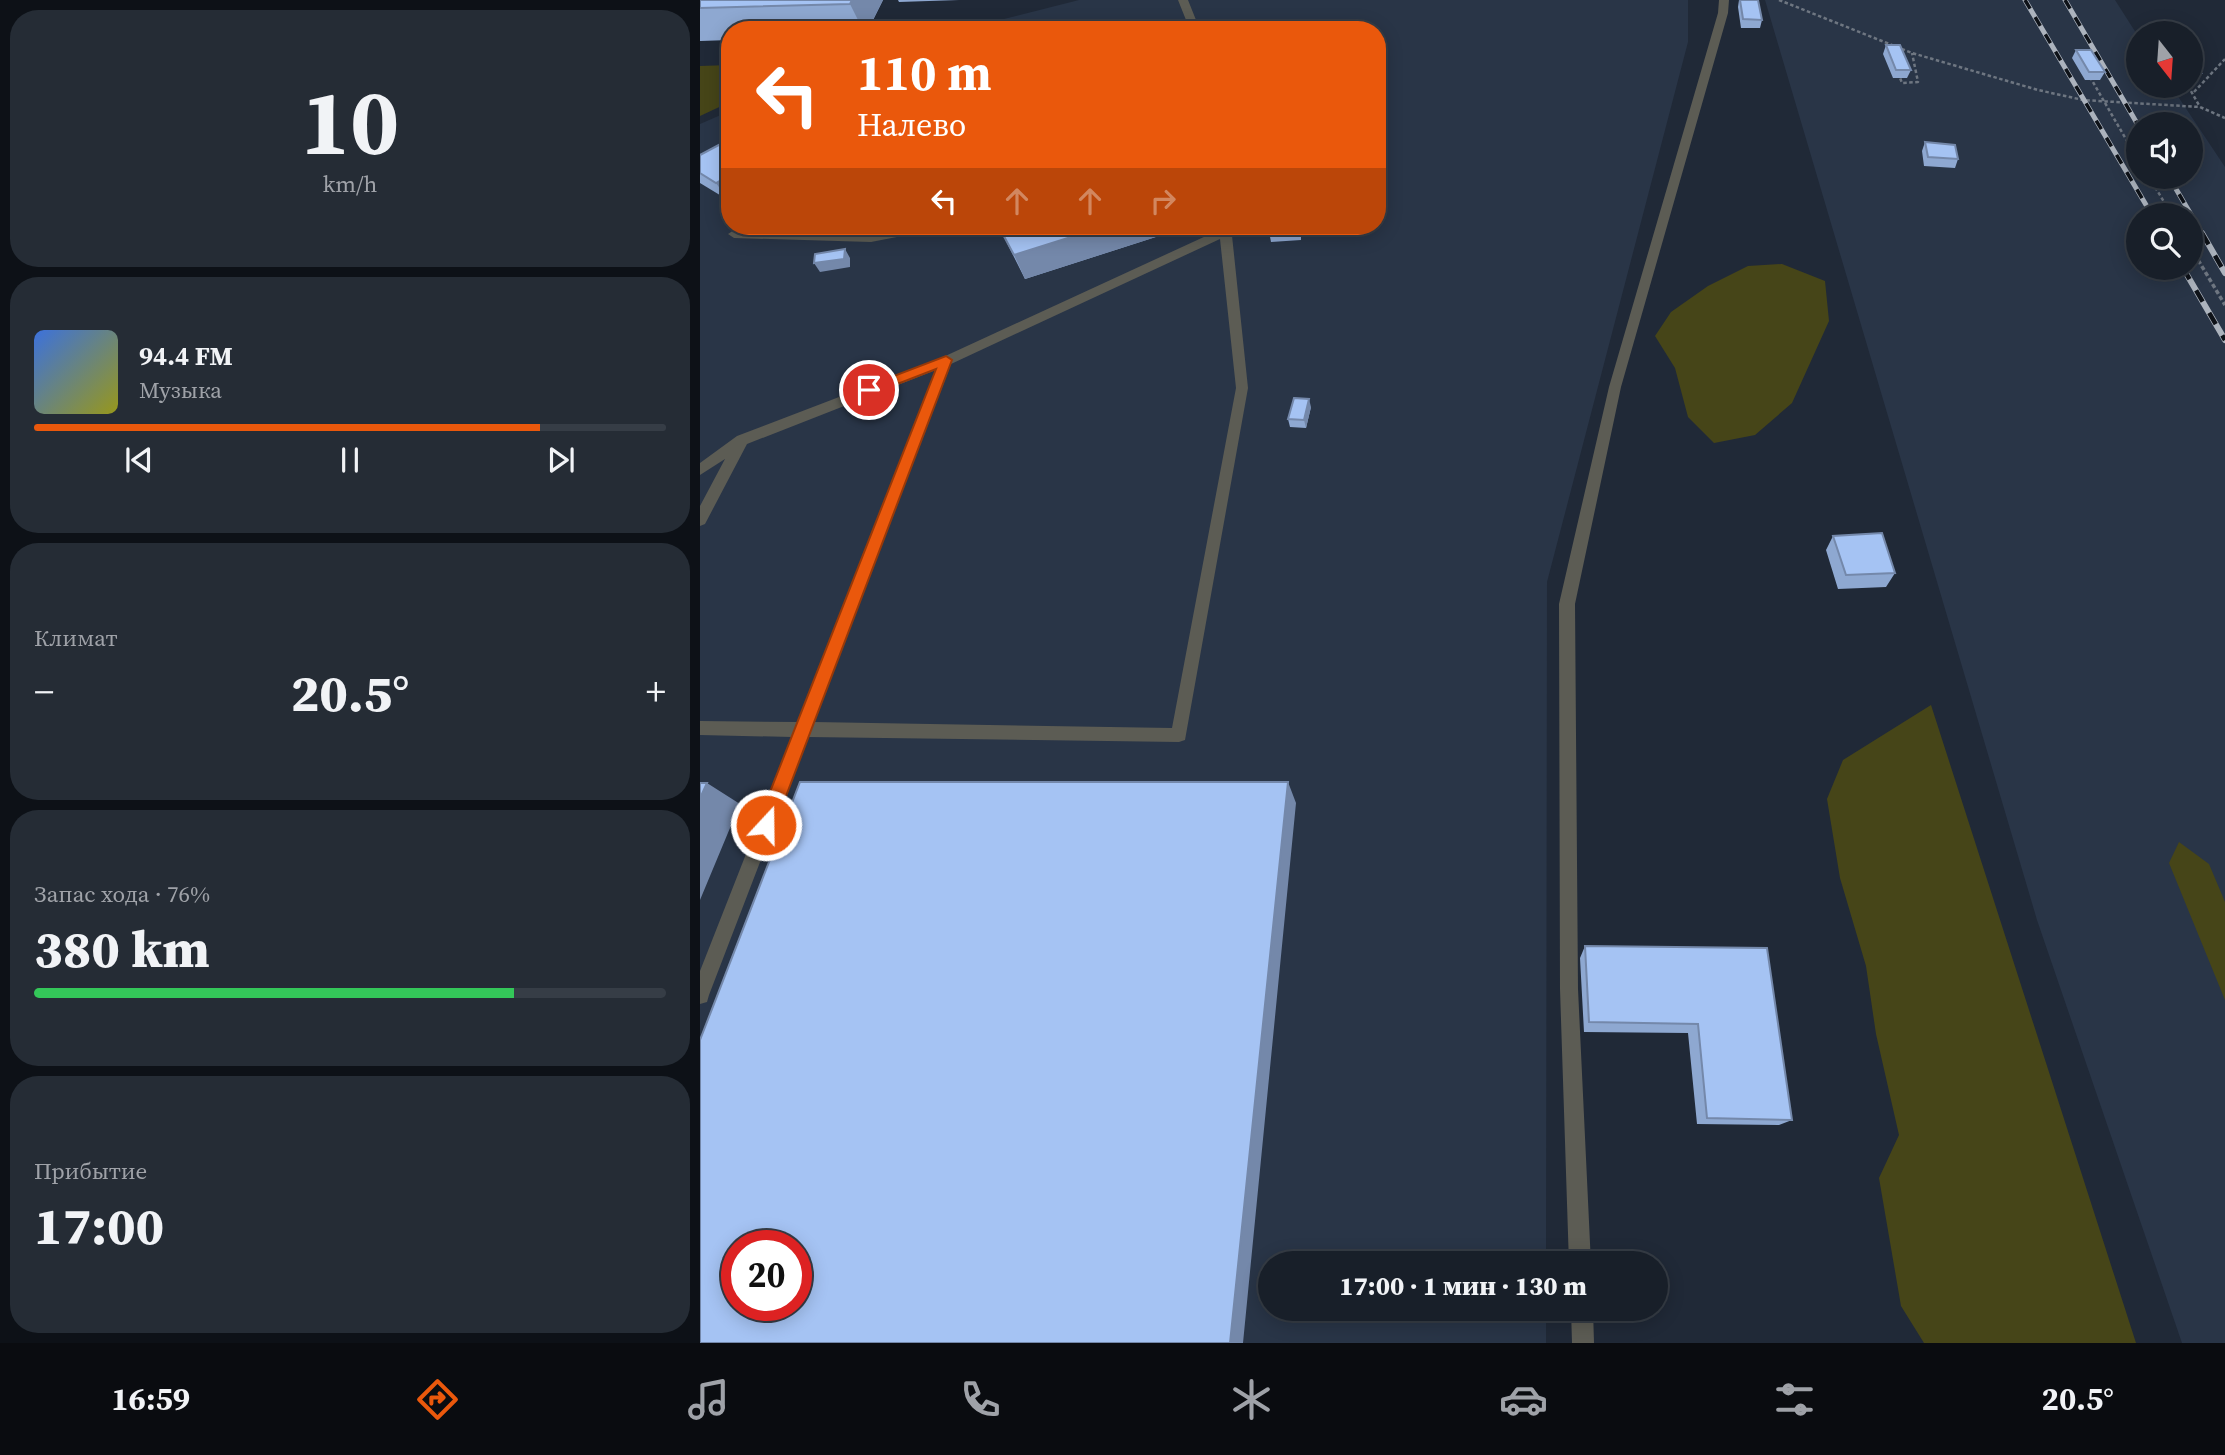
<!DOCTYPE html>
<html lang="ru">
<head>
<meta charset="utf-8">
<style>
	body { margin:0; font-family:"Source Serif 4",serif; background:#252c35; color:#f1f3f6; height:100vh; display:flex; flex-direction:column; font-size:26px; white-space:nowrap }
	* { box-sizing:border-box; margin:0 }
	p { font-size:23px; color:#9fa2a8 }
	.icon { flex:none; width:38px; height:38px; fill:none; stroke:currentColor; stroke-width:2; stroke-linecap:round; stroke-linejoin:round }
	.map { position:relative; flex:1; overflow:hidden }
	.drawer { display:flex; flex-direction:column; gap:10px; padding:10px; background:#0d1117; width:700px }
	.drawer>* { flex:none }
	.top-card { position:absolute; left:21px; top:21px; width:665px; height:214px; border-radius:28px; box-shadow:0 4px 18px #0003,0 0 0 2px #363d46; background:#ea580c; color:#fff; overflow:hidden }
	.needle { width:46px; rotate:163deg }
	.tools { position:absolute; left:1426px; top:21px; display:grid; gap:14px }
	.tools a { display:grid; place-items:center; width:77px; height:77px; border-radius:50%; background:#181f29; box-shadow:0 4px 18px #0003,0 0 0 2px #363d46; font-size:35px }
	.speed { position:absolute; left:21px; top:1230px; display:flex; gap:14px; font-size:35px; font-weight:700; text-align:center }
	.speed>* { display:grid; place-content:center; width:91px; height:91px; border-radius:50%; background:#181f29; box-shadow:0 4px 18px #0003,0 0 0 2px #363d46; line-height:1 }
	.speed .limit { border:10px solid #d22; background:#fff; color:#111 }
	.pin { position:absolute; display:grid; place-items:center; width:60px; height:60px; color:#fff; margin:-30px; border:4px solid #fff; border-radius:50%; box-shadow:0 2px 7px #0007 }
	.me { position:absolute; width:77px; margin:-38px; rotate:21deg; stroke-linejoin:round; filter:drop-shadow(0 0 5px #0008) }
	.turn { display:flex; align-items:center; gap:24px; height:147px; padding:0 21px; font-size:32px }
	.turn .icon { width:91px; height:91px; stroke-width:2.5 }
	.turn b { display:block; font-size:49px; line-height:60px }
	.lanes { display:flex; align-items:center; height:66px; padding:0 21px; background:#0003; justify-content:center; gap:35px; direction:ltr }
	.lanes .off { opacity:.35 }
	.big { font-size:52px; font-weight:800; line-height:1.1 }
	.drawer .card { flex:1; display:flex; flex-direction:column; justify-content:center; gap:10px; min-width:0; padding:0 24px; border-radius:28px; background:#252c35 }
	.drawer .dial { align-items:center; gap:0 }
	.dial b { font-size:91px; line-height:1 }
	.song { display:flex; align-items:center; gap:21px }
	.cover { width:84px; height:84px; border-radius:10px; background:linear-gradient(135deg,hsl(220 70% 55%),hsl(60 70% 35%)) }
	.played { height:7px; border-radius:4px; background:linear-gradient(90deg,#ea580c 80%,#363d46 80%) }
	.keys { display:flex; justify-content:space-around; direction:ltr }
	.heat { display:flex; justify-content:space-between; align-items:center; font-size:38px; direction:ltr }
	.charge { height:10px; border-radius:5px; background:linear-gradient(90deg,#34c759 76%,#363d46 0) }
	.trip { position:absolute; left:558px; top:1251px; width:410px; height:70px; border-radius:35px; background:#181f29; box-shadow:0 4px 18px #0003,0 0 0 2px #363d46; font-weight:800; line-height:70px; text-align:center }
	.dock { display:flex; height:112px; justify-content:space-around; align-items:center; background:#0a0c10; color:#9fa2a8 }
	.dock .icon { width:49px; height:49px }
	.dock .active { color:#ea580c }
	.dock b { font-size:32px; color:#f1f3f6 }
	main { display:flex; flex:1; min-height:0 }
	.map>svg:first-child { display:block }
</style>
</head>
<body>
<main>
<section class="drawer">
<div class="card dial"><b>10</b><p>km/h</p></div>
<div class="card">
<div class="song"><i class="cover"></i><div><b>94.4 FM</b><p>Музыка</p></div></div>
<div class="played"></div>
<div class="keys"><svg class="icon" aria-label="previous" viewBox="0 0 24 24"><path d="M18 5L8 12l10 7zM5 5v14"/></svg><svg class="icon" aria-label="pause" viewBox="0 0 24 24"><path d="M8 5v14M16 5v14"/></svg><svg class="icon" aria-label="next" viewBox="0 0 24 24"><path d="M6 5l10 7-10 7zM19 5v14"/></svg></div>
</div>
<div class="card"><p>Климат</p>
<div class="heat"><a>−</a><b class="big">20.5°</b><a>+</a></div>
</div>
<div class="card"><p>Запас хода · 76%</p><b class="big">380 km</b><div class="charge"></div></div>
<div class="card"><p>Прибытие</p><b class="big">17:00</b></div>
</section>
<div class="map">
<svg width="1525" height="1343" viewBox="0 0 1525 1343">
	<rect width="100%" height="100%" fill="#202937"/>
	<path fill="#293547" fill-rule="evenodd" d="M379 0H988V42L847 582 846 1263 570 1264V1309H846V1343H0V124L30 111V226H677V30H260ZM37 1246H96V1306H37Z
		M1065 0H1415L1438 36V86H1471L1525 167V1343H1482L1337 920ZM1438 124H1491V177H1438ZM1438 215H1491V268H1438Z"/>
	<path fill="#464518" d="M30 65V102L0 116V66Z
		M1082 264 1125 281 1129 321 1092 403 1055 435 1014 443 988 417 975 368 955 336 971 312 1008 286 1048 266Z
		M1231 705 1436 1343H1224L1201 1306 1179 1178 1199 1135 1176 1034 1166 966 1140 878 1127 799 1143 760Z
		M1479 842 1509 864 1525 902V1000L1469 863Z"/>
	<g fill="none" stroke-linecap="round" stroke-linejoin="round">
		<path stroke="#6e7681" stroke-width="2.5" stroke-dasharray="3.5 2.5" stroke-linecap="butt" d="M1079 0 1212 53 1338 90 1383 100 1500 107 1525 118
			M1198 73 1202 83 1218 82 1212 53
			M1390 77 1438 160
			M1488 86 1500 107
			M1494 92 1525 59
			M1449 177 1472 215"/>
		<path stroke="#6e7681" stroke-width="3.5" stroke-dasharray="4.5 2.5" stroke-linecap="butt" d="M1491 248 1525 305"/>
		<path fill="#5c5c54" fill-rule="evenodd" d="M478 0H488L500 30H490Z
			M1019 0H1029L1028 13 921 387 875 604 878 989 891 1264H869L860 989 859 604 909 387 1018 13Z
			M216 226H239L233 230 171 242 34 238 28 234 34 230 171 234Z
			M519 226H531L548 388 485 740 479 742 108 737 9 995 7 1002 0 1004V971L92 737 0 735V721L98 722 236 370 47 444 5 524 0 526V506L25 459 0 475V463L37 436 241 358 519 230ZM520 239 536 388 472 728 114 722 251 364Z
			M871 1309H893L894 1343H872Z"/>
		<defs>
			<path id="rail-far1" d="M1325 0 1452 215
				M1365 0 1438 125
				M1469 177 1503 235"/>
			<path id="rail" d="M1502 233 1525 273
				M1483 268 1525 340"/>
		</defs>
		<use href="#rail-far1" stroke="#acb3bd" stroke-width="5"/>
		<use href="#rail" stroke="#acb3bd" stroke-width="6"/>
		<use href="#rail-far1" stroke="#0e1218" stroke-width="3.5" stroke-dasharray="10" stroke-linecap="butt"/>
		<use href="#rail" stroke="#0e1218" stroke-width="4.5" stroke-dasharray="13" stroke-linecap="butt"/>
	</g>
	<path fill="#8ea8d1" d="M0 0H183L168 30H30V40L0 41Z
		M198 0H259L199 2Z
		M1039 0 1062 20 1060 28H1041L1038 7Z
		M1186 45 1211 70 1207 78H1193L1183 54Z
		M1376 50 1405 72 1400 80H1385L1372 58Z
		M1491 60 1501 73 1495 82H1491Z
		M1225 142 1258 159 1255 168 1224 166 1222 151Z
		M0 155 28 200 0 183Z
		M302 226H490L325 279 299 227Z
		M568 226H601V240L571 242Z
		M611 407 606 428 590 427 588 419Z
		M1133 536 1195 573 1186 587 1138 589 1126 550Z
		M885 946 1067 948 1092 1120 1079 1125 997 1124 988 1033 884 1032 880 958Z"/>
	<path fill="#7488aa" d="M152 0H183L168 30H163L150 4Z
		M30 175V198L28 200 16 183Z
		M406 226H490L325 279 314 255Z
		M145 249 150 258V267L120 272 114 263Z
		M609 399 611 407 606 428 604 420Z
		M588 782 596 803 543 1343H530Z
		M7 783 40 804 0 900V798Z"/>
	<path fill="#a5c3f3" stroke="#7488aa" stroke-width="2" fill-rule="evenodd" d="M0 0H152L150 4 0 8Z
		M1040 0H1058L1062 20 1043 19Z
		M1186 45H1200L1211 70H1196Z
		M1376 50H1391L1405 72H1389Z
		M1491 60 1501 73H1491Z
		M30 139V175L16 183 0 173V155Z
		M1225 142 1255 145 1258 159 1228 157Z
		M302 226H406L314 255 299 227Z
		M145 249 144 259 114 263 115 254Z
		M594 398 609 399 604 420 588 419Z
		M1182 533 1195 573 1146 575 1133 536Z
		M100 782H588L530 1343H0V1040ZM37 1246H96V1306H37Z
		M0 783H7L0 798Z
		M885 946 1067 948 1092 1120 1007 1118 998 1024 889 1022Z"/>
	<path fill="#ea580c" stroke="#983908" stroke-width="2" d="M246 356 252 360 75 825 72 831 66 833 60 831 57 825 236 369 169 395 163 390 165 387Z"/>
</svg>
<div class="tools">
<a><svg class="needle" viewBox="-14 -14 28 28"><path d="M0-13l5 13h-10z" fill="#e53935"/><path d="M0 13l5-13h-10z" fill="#9fa2a8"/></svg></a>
<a><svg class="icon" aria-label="sound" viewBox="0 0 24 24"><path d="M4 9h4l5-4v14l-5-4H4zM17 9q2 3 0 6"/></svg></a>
<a><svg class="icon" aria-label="search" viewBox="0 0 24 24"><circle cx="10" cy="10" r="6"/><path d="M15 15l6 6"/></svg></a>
</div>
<div class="speed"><div class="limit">20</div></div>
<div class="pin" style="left:169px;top:390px;background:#d93025"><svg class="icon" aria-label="arrive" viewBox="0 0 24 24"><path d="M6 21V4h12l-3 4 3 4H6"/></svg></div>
<svg class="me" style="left:66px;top:825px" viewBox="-20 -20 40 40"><circle r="17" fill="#ea580c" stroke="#fff" stroke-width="3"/><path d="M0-11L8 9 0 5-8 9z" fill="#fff"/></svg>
<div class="trip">17:00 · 1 мин · 130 m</div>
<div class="top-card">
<div class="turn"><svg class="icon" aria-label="left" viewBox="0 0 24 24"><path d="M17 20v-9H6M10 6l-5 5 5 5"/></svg><div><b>110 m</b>Налево</div></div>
<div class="lanes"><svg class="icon" aria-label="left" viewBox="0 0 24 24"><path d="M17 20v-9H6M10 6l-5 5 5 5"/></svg><svg class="icon off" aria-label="ahead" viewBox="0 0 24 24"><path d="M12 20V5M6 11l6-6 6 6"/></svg><svg class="icon off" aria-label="ahead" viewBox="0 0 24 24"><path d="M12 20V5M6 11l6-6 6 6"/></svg><svg class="icon off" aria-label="right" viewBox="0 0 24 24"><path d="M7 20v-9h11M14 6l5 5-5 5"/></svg></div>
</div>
</div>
</main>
<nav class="dock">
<b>16:59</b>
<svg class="icon active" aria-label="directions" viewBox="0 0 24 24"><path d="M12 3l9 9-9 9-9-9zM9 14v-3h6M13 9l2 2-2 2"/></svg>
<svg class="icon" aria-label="music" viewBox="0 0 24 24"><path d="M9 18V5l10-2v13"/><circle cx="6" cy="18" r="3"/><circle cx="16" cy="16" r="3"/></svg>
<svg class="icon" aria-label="phone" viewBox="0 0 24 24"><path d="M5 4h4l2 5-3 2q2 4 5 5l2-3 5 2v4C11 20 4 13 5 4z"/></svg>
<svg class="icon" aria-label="climate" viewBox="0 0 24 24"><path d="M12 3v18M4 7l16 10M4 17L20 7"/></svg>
<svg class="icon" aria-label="car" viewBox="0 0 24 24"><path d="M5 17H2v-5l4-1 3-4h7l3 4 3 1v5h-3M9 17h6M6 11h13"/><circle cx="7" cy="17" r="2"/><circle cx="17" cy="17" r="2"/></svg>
<svg class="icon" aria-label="filters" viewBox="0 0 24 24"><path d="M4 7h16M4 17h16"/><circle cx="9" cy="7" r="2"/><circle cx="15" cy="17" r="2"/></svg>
<b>20.5°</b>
</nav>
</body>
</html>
